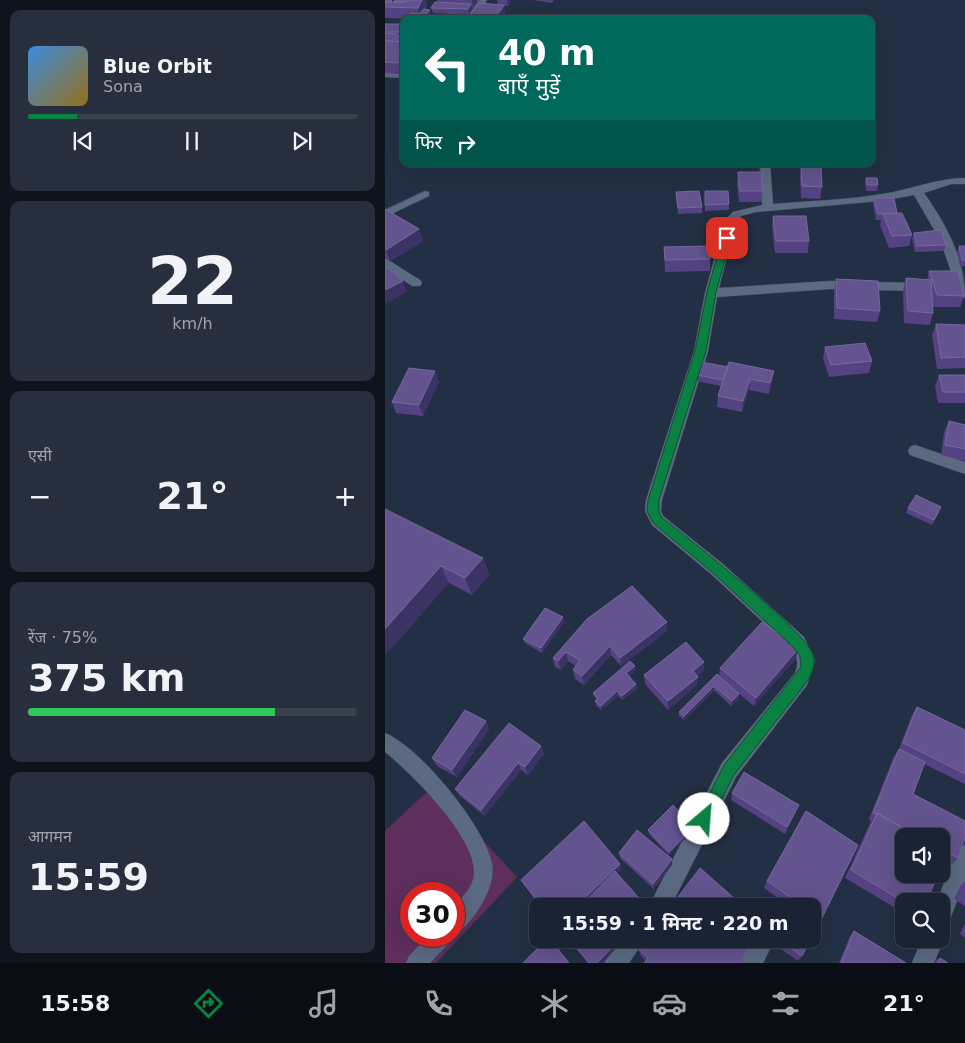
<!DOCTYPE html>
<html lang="hi">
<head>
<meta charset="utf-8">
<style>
	body { margin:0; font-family:"DejaVu Sans","Noto Sans Devanagari",sans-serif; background:#272f3f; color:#f1f3f6; height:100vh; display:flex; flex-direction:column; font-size:19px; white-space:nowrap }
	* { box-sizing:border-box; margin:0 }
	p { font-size:16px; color:#9fa4ac }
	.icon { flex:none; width:28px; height:28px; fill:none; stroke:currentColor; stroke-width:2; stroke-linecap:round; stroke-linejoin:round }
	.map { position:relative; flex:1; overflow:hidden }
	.drawer { display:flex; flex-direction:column; gap:10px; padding:10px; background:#0e131c; width:385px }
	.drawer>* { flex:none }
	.top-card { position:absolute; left:15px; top:15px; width:475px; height:152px; border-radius:10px; box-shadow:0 5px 20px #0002,0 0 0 1px #38404e; background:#00695c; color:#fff; overflow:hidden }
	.fabs { position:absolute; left:510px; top:828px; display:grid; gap:10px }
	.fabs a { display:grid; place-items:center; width:55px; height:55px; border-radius:10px; background:#1a2333; box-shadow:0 5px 20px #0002,0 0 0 1px #38404e; font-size:25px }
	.speed { position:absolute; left:15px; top:882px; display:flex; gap:10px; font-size:25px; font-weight:700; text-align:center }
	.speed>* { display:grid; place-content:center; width:65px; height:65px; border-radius:50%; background:#1a2333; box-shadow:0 5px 20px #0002,0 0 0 1px #38404e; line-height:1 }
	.speed .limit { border:8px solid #d22; background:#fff; color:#111 }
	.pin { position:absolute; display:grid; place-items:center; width:42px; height:42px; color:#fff; margin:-21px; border-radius:10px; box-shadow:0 2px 8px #0006 }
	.me { position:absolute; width:55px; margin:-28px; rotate:27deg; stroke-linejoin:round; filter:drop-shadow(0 0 4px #0008) }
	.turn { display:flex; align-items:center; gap:18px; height:105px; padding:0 15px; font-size:22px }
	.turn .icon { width:65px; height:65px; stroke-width:2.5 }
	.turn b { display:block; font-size:35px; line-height:42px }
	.then { display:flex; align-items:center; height:48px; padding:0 15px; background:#0003; gap:10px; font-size:19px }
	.big { font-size:38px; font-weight:700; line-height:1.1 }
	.drawer .card { flex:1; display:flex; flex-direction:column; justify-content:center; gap:8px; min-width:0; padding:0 18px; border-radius:10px; background:#272f3f }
	.drawer .dial { align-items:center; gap:0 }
	.dial b { font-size:65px; line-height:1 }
	.song { display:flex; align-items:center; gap:15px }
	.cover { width:60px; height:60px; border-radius:8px; background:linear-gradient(135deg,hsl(210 70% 55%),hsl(40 70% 35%)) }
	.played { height:5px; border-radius:2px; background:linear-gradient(90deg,#0b8043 15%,#38404e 15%) }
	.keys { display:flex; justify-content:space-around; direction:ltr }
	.heat { display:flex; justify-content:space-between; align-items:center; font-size:28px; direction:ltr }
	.charge { height:8px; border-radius:4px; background:linear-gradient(90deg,#34c759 75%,#38404e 0) }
	.trip { position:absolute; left:144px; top:898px; width:292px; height:50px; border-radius:10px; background:#1a2333; box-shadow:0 5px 20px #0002,0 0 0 1px #38404e; font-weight:700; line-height:50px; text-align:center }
	.tab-bar { display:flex; height:80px; justify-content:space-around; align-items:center; background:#0a0e14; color:#9fa4ac }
	.tab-bar .icon { width:35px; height:35px }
	.tab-bar .current { color:#0b8043 }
	.tab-bar b { font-size:22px; color:#f1f3f6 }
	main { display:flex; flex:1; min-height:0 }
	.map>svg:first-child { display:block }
</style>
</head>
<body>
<main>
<section class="drawer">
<div class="card">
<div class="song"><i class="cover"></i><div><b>Blue Orbit</b><p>Sona</p></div></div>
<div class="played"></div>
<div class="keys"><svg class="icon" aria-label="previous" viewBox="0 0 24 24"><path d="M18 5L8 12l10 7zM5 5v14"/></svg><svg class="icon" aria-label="pause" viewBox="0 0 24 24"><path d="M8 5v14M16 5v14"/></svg><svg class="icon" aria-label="next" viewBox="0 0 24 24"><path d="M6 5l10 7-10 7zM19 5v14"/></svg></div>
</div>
<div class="card dial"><b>22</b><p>km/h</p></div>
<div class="card"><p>एसी</p>
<div class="heat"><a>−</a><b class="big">21°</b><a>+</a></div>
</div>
<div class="card"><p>रेंज · 75%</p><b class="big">375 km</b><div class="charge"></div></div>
<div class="card"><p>आगमन</p><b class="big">15:59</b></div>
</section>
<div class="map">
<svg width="580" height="963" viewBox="0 0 580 963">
	<rect width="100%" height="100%" fill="#232f44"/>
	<path fill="#5e2e5d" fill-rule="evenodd" d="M48 786 132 877 51 963H0V831ZM26 894H69V936H26Z"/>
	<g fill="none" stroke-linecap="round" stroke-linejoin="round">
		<defs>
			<path id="lane" d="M0 733C35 747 99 826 107 863 110 879 102 897 93 910 87 919 80 929 69 934 69 928 67 917 69 911 73 898 87 892 89 874 92 838 26 773 0 752Z
				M43 936H67L64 943 45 963H21L24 956Z"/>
			<path id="street" d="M94 0H102L91 19H82Z
				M0 71 19 72V78L0 77Z
				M375 164H385L388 204C424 201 461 200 497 194 525 190 552 178 580 178V184H566L539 193C561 224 580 259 580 298L574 294 555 240 529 195 495 201 371 212 356 216 351 221 334 288 445 281 533 283 539 287 533 291 445 289 332 297 323 351 277 500 276 511 278 516 338 564 419 637 430 661 422 685 351 777 286 906H264L337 763 410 673C414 664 412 657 407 649L326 574 267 525 260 511 261 500 309 351 320 293 340 220 348 212 377 205Z
				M40 191 44 192V196L0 217V210Z
				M0 258 35 280 37 283 35 286H27L0 268Z
				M530 445 580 462V474L525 455 523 451 525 447Z
				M580 845V881L563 924 556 927V901H552L573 848Z
				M556 933 559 939 549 963H527L537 939H556Z
				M236 939H260L244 963H219Z
				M368 939H390L378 963H356Z"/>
		</defs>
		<use href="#lane" stroke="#414a5d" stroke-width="1"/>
		<use href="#street" stroke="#414a5d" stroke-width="1"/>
		<use href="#lane" fill="#5b6981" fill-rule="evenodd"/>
		<use href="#street" fill="#5b6981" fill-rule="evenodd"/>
	</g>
	<path fill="#554282" d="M0 0H7V2L42 5 40 10 46 15 43 19 0 18Z
		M52 0H96L91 1V2L88 8H87L84 14 113 5 112 0H125L126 2 123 6H119L120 16 118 19H83V17L84 15 48 13 46 8 53 2Z
		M148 0H169L167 3Z
		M0 24 19 25V74H18L17 72 16 74 0 73Z
		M416 165 437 187 435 199 416 198 415 176Z
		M353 172 378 191 376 202H354L352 184Z
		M481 178 493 185 492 191H481L480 184Z
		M320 191 344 204V210L320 211Z
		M291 192 317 207V213L293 214 291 198Z
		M489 198 512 213 527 235 524 246 504 248 495 225 496 220H491L488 204Z
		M0 209 34 229 38 241 5 261 0 258Z
		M388 216 424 241 423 253H390L387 227Z
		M529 233 561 245 559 251 530 252 527 239Z
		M574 246H580V266H575L572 252Z
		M279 247 325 259V271L280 272Z
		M544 271 579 296 575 307H548V313L545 325 519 323 518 290 521 278 542 280Z
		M451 279 495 311 492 322 449 319V290Z
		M551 324 580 325V368L552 369 547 335Z
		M440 347 487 361 484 373 444 377 438 358Z
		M343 367 389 371 387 382 384 394 364 390 357 412 332 407 333 396 336 386 312 381V375Z
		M50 371 54 382 38 416 11 413 7 402Z
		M554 375H580V403H553L550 386Z
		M564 421 580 425V461L556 455 559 432Z
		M523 508 554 512 547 525 521 513Z
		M0 509 98 558 104 575 87 595 64 583Z
		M202 619 282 622V631L236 666 226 655 199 685 190 679 188 670 191 666 183 661 176 670 170 667 168 658Z
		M179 622 157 653 140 643 138 639Z
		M411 658 369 706 353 693 354 698 346 706 329 690 299 720 294 716V712L334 676 335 668Z
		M319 662V671L312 676V685L283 710 260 684 259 675Z
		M250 666V670L244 676 251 684 252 688 238 700 233 696 216 710 211 705 210 701 212 700 209 697 208 693Z
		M532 707 580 730V784L539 764 528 794 573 858 567 864 559 859 556 866V836H519V913L460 878 486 821 484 819 509 756 514 749 527 715Z
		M101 721 104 729 72 777 52 766 47 758Z
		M156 746 159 754 143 775 136 770 100 816 75 796 70 789Z
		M347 793 411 812 400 834 346 800Z
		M421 811 428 906H405L379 888 382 881Z
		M263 830H308L284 855 264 834Z
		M234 853 287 859V865L269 889 235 858Z
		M580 882V906L569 899 576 885Z
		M580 923V938L575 934Z
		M469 931 521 963H454L465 936Z
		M184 939H240L217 963H203Z
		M263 939H368L355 963 261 961 256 956 254 950Z
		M392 939H426L417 956 413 961 389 944Z
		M555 958 563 963H550L551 960Z"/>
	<path fill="#3b3364" d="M37 0H41L42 5 35 18 33 8Z
		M87 0H91V2L88 8Z
		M122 0H125L126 2 123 6Z
		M86 4 87 9 84 15 83 9Z
		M119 5 120 16 118 19H109Z
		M45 10 46 15 43 19H37Z
		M18 24 19 25V41L17 40 15 32Z
		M19 54V63H15L17 72 16 74 13 63Z
		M34 229 38 241 5 261 1 250Z
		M18 281 22 292 0 304V290Z
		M50 371 54 382 38 416 34 405Z
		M389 371 387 382 384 394 385 383Z
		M365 379 364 390 357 412 358 401Z
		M98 558 104 575 87 595 80 578Z
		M56 566 64 583 0 656V629Z
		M178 617 179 622 157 653 156 648Z
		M282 622V631L236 666 235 658Z
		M225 646 226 655 199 685 197 676Z
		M413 649 411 658 369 706 371 698Z
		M181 652 183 661 176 670 173 661Z
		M319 662V671L307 680 308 671Z
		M250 666V670L242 678 241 673Z
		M313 677 312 685 283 710V701Z
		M251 684 252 688 238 700 237 696Z
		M329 686V690L299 720V716Z
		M232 691 233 696 216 710V706Z
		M354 694V698L346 706 347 701Z
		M101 721 104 729 72 777 67 770Z
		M156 746 159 754 143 775 140 767Z
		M133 763 136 770 100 816 96 810Z
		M414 805 411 812 400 834 402 827Z
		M309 827 308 830 284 855V852Z
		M287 859V865L269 889 268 884Z
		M235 864 236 870 199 906H192Z
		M235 939H240L217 963H212Z"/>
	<path fill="#63538e" stroke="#75699d" d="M0 0H7L6 2H0Z
		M10 0H22L21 2H9Z
		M22 0H37L33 8 0 7V2H21Z
		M50 2 86 4 83 9 46 8Z
		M93 3 119 5 109 19 83 17Z
		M39 9 45 10 37 19H21L26 13 34 14Z
		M0 24H18L15 32H0Z
		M19 29V41L10 40Z
		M0 33 12 34 8 41H0Z
		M0 41 19 42V54L13 63 0 62Z
		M19 57V63H15Z
		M416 165H436L437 187 417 186Z
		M353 172H376L378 191H355Z
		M481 178H492L493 185H482Z
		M314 191 317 207 293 208 291 192Z
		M320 191H343L344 204 320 205Z
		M489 198H509L512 213 493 214Z
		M0 209 34 229 1 250 0 249Z
		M517 213 527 235 507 236 498 214Z
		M388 216H421L424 241H391Z
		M556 230 561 245 532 246 529 233Z
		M324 246 325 259 280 260 279 247Z
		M574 246H580V260H577Z
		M3 268 18 281 0 290V269Z
		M544 271H573L579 296 552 295Z
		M521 278 546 280 548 313 523 311Z
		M451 279 493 281 495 311 452 308Z
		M551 324 580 325V357L556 358Z
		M480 343 487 361 446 365 440 347Z
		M316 362 343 367 338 380 312 375Z
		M344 362 389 371 385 383 365 379 358 401 333 396Z
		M24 368 50 371 34 405 7 402Z
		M554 375H580V392H558Z
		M564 421 580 425V449L560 445Z
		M531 495 556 507 549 520 523 508Z
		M0 509 98 558 80 578 56 566 0 629Z
		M247 586 282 622 235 658 225 646 197 676 188 670 195 660 181 652 173 661 168 658 202 619Z
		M160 608 178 617 156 648 138 639Z
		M377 622 413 649 371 698 335 668Z
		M301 642 319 662 308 671 313 677 283 701 259 675Z
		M245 661 250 666 241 673 251 684 237 696 232 691 216 706 210 701 213 698 208 693Z
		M332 674 354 694 347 701 329 686 299 716 294 712Z
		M532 707 580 730V774L518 743Z
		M80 710 101 721 67 770 47 758Z
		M124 723 156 746 140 767 133 763 96 810 70 789Z
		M514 749 540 762 528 794 580 821V838L573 858 556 849V836H532L492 813 491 814 488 813Z
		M359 772 414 805 402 827 347 793Z
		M288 805 309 827 284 852 263 830Z
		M421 811 473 845 428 936V906H409L412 902 382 881Z
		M492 813 532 836H519V874H553L542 901H519V902L466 870Z
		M199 821 235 864 192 906H156L136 880Z
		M252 830 287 859 268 884 234 853Z
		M556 850 561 853 556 866Z
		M315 868 358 906H286Z
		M230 871 261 906H196Z
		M469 931 521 963H456Z
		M162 939H165L184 963H138Z
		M184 939H235L212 963H204Z
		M263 939H368L355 963H259L263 958 254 950Z
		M393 939H426L417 956Z
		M555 958 563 963H553Z"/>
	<path fill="#0b8043" stroke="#07532c" d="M338 236 346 238 331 292 321 351 274 500V511L276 517C301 536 422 632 428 655 431 666 426 674 421 683L349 775 324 824 319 826 314 824 312 819 339 765 416 667 415 656 408 647 328 573 268 523 262 511 263 500 310 351 322 292Z"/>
</svg>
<div class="fabs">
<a><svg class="icon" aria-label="sound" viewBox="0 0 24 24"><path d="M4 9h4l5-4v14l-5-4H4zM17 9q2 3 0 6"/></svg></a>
<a><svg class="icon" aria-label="search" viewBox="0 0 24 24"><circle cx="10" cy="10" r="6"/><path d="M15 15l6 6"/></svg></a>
</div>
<div class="speed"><div class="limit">30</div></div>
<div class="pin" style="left:342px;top:238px;background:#d93025"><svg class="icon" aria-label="arrive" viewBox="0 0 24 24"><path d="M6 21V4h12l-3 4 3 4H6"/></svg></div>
<svg class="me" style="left:319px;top:819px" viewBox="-20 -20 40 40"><circle r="19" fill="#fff"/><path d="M0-13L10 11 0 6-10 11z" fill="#0b8043"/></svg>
<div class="trip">15:59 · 1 मिनट · 220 m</div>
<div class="top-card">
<div class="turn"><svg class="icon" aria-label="left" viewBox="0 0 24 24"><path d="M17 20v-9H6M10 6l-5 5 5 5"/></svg><div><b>40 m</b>बाएँ मुड़ें</div></div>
<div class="then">फिर<svg class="icon" aria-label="right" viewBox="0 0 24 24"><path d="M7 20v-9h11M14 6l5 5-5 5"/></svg></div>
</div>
</div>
</main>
<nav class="tab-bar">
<b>15:58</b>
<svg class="icon current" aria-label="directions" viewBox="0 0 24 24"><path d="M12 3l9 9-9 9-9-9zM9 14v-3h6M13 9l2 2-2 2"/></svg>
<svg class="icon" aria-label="music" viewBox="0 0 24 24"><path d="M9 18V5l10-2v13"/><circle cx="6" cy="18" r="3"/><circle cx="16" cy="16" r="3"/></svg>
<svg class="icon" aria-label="phone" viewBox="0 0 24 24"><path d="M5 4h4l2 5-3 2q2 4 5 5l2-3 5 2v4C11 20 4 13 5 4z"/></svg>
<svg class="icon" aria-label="climate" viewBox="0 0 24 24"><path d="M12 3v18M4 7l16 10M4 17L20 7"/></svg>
<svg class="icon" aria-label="car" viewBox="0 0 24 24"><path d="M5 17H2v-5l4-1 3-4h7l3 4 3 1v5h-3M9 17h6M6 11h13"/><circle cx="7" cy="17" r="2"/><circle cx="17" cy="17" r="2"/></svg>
<svg class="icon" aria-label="filters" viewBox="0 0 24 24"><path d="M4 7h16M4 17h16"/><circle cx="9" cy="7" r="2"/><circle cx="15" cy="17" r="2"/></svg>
<b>21°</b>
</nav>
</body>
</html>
